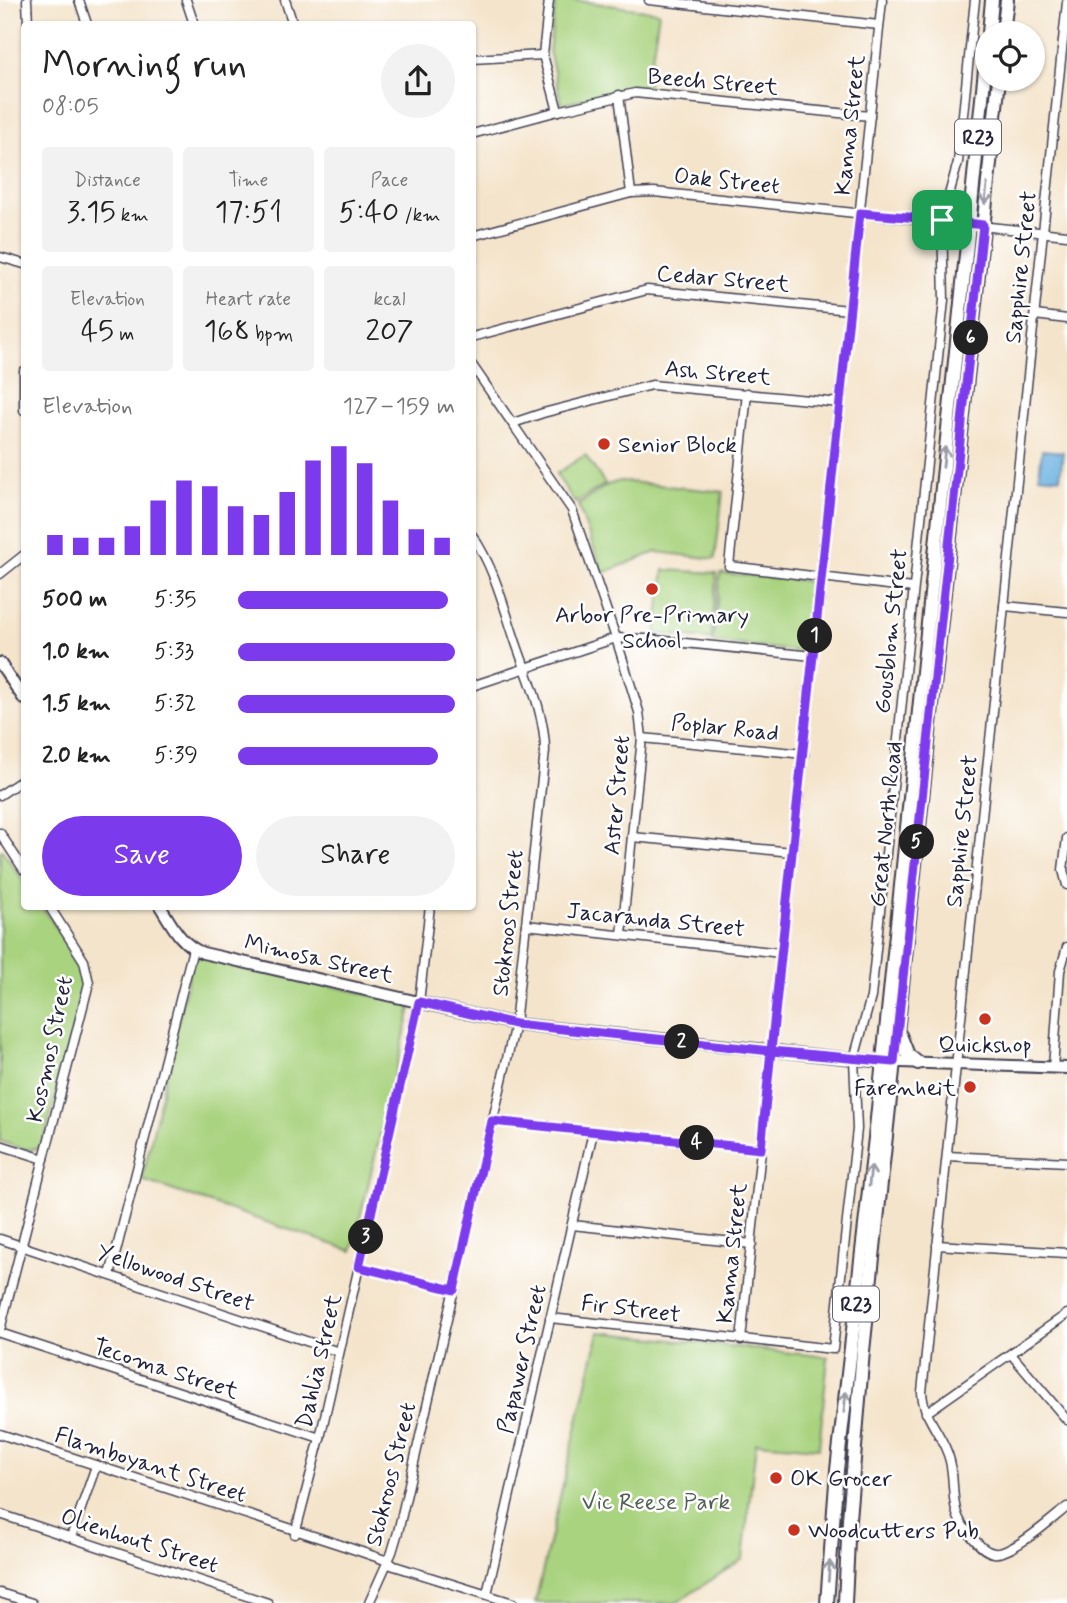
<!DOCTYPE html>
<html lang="en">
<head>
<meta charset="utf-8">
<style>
	:root { --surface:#fff; --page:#f2f2f2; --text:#222; --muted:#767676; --accent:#7c3aed }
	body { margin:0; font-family:Mynerve,sans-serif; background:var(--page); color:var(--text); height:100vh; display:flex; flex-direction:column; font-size:26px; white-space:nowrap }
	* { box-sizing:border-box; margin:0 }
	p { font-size:23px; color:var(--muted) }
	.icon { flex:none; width:38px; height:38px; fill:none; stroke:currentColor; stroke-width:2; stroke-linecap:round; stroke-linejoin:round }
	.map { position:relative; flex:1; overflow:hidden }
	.sheet { position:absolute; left:21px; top:21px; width:455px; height:889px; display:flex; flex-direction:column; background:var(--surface); border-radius:7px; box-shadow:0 2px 5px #0004 }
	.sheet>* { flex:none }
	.fabs { position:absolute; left:975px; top:21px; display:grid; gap:14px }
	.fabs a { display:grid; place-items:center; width:70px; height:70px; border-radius:50%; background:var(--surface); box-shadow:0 2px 5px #0004; font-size:35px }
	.pin { position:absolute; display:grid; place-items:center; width:60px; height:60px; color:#fff; margin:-30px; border-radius:14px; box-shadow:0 4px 10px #0006 }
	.km { position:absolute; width:35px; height:35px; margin:-18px; border-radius:50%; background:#222; color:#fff; font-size:19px; line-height:35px; text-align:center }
	.round { display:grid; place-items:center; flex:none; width:74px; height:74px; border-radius:37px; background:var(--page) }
	.headline { display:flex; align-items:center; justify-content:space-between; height:119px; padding:0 21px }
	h1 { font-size:38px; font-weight:600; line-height:52px }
	.metrics { display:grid; grid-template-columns:repeat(3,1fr); gap:10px; height:119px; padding:7px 21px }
	.metrics div { display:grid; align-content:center; border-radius:7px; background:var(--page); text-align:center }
	.metrics b { font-size:30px; font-weight:600 }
	.metrics small { font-size:19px; font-weight:400 }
	.metrics p { font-size:19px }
	.chart { height:196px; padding:14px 21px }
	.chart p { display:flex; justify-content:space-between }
	.chart svg { width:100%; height:126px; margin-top:7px; stroke:var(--accent); stroke-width:6 }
	.cta { display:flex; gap:14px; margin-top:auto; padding:14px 21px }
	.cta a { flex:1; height:80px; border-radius:42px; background:var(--accent); color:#fff; font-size:28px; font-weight:600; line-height:80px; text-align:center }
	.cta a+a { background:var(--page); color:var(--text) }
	ul { padding:0 21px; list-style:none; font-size:23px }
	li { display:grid; grid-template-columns:112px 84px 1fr; align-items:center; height:52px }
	li i { height:18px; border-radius:9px; background:var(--accent) }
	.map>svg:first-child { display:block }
</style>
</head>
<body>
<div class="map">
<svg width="1067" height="1603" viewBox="0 0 1067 1603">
	<rect width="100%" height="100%" fill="#fff"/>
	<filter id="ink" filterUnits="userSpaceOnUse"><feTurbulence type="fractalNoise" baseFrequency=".0143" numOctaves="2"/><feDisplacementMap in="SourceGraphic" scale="14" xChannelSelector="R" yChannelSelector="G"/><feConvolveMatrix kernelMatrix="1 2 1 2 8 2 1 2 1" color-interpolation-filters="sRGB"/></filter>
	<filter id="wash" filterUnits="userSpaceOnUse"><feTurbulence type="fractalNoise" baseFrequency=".00686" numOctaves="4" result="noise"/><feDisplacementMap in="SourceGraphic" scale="28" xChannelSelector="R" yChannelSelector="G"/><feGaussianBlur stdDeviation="1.57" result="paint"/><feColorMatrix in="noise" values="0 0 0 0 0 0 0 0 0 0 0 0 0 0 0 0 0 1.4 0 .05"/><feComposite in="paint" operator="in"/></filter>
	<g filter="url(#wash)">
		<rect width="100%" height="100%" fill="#f4e4cb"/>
		<!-- green -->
		<g fill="#a9d37f" stroke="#667a5d" stroke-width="2">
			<polygon points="556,0 573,0 659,12 647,91 621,89 562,105 549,51"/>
			<polygon points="585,455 605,484 575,503 556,474"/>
			<polygon points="620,481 723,492 715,559 656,552 603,573 578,505 607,485"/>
			<polygon points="664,570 717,573 711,640 656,633"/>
			<polygon points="720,573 800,580 809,582 815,588 809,646 806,652 713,642"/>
			<path d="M 2,850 L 24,882 L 24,906 L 42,907 L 78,959 L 85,980 L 43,1146 C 28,1154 15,1146 0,1141 L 0,851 Z"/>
			<polygon points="198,956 407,1003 411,1008 352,1251 142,1180 191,965"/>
			<polygon points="599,1332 828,1357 819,1448 756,1443 743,1559 676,1603 535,1603"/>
		</g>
		<!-- water -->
		<polygon fill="#69b1e0" stroke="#466a8e" stroke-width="2" points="1042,450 1063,452 1060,478 1039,476"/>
	</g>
	<g filter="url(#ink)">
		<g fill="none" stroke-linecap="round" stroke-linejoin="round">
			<defs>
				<g id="street">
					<polyline points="27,0 28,24"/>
					<polyline points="79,0 87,24"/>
					<polyline points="186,0 194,24"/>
					<polyline points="285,0 293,24"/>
					<polyline points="549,0 543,55 558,111"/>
					<polyline points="649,0 879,25"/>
					<path d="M 1067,2 L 922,1392 C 923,1419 944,1435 950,1461 C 954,1477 952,1494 956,1510 C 958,1521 966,1530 973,1538 C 978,1544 985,1552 994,1553 C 1011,1556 1053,1518 1067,1507"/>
					<polyline points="472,59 543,55"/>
					<polyline points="619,95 631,193"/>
					<polyline points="472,134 558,111 635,93 870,116"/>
					<polyline points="472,236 631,193 654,192 1067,235"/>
					<polyline points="0,257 24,264"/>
					<polyline points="1035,315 1067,319"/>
					<polyline points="472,337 647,290 849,310"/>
					<polyline points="472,365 572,510 616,638 639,712 642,738 622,934"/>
					<polyline points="24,371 24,410"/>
					<polyline points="747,393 729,566 913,588"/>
					<polyline points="513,423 543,413 652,385 840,403"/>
					<polyline points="0,574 24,555"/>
					<polyline points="1004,606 1067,612"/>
					<polyline points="472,686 616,638 645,639 813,656"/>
					<polyline points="642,738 804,754"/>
					<polyline points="0,795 24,779"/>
					<polyline points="0,833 24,870"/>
					<polyline points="632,837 793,852"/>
					<polyline points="1067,838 1063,870 1067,885"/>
					<polyline points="526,925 781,953"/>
					<polyline points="1053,1068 1060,971 1067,947"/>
					<polyline points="492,1121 761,1149"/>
					<polyline points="0,1145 44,1159"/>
					<polyline points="947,1156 1067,1162"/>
					<polyline points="572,1225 752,1244"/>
					<polyline points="0,1239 339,1352"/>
					<polyline points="937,1245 1067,1253"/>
					<polyline points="359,1267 455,1290"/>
					<polyline points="110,1275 193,949"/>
					<polyline points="550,1318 833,1349 857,1129 854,1059 871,997 944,300 942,220 958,162 975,0"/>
					<polyline points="0,1330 89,983 84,961 49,906"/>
					<polyline points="0,1333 320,1438"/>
					<polyline points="741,1340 882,0"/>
					<polyline points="1011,1354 1067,1420"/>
					<polyline points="926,1413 1067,1314"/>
					<polyline points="0,1434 344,1546 388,1561 393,1565"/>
					<polyline points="0,1514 268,1603"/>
					<polyline points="295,1534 320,1438 419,1002 430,906"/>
					<polyline points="71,1537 96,1466"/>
					<polyline points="388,1564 513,1603"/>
					<polyline points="0,1593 32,1603"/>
					<polyline points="487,1594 593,1132"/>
					<path d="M 369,1603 L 392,1552 L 398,1532 L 515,1024 L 545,751 C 545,713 527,676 515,640 C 503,604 494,567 472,535"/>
				</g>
				<g id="secondary">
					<polyline points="0,663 24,699"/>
					<path d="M 160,906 C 172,925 181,945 203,953 L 515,1024 L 873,1061 L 1067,1068"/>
				</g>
				<g id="primary">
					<polyline points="989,33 992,0"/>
					<polyline points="1003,33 1007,0"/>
					<polyline points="900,1035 908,1055 918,1063"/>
					<polyline points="827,1603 837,1470 875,1138 987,50"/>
					<polyline points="845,1603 849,1519 863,1351 999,79"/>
				</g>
			</defs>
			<!-- street casing -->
			<use href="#street" stroke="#423f51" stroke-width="11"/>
			<!-- secondary casing -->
			<use href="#secondary" stroke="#423f51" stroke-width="14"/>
			<!-- primary casing -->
			<use href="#primary" stroke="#423f51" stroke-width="16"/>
			<!-- street -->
			<use href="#street" stroke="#fff" stroke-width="8"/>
			<!-- secondary -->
			<use href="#secondary" stroke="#fff" stroke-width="10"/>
			<!-- primary -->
			<use href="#primary" stroke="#fff" stroke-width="12"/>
		</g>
		<!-- one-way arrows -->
		<defs><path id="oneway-shaft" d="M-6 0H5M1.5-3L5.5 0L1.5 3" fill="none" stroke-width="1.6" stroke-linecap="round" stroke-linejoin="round" transform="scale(1.75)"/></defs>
		<g stroke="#9c9ca7">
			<use href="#oneway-shaft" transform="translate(986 194) rotate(96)"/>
			<use href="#oneway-shaft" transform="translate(944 457) rotate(-84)"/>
			<use href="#oneway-shaft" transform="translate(870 1176) rotate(-84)"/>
			<use href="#oneway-shaft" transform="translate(845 1402) rotate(-84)"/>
			<use href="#oneway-shaft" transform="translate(829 1571) rotate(-86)"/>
		</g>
	</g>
	<g fill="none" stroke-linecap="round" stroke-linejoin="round" filter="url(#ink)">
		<defs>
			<polyline id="route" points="942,220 860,213 771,1051 515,1024 419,1002 359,1267 454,1290 492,1121 761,1149 771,1051 894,1062 983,225 942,220"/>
		</defs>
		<!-- route casing -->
		<use href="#route" stroke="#fff" stroke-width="14"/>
		<!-- route -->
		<use href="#route" stroke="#7c3aed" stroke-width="9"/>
	</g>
	<!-- markers -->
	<g fill="#c8321e" stroke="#fff" stroke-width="2.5">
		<circle cx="604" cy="444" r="7"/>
		<circle cx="652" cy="589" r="7"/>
		<circle cx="985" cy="1019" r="7"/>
		<circle cx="970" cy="1087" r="7"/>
		<circle cx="776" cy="1478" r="7"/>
		<circle cx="794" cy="1530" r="7"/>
	</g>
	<g text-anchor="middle" stroke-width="5" stroke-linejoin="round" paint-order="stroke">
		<!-- shield labels -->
		<g fill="#fff" stroke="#646476" stroke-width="2">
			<rect x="955" y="119.5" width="46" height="35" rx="5"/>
			<rect x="833" y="1286.5" width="46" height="35" rx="5"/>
		</g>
		<g font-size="21" font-weight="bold" fill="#22223b">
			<text x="978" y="144">R23</text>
			<text x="856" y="1311">R23</text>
		</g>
		<!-- street labels -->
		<g font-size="23" fill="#22223b" stroke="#fff">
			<text transform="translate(713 81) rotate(5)" y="8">Beech Street</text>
			<text transform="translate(849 125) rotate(-84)" y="8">Kanna Street</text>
			<text transform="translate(727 180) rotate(6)" y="8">Oak Street</text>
			<text transform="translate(1020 267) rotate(-84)" y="8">Sapphire Street</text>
			<text transform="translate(723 278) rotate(5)" y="8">Cedar Street</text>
			<text transform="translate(718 372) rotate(5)" y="8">Ash Street</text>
			<text transform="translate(890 631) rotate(-84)" y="8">Gousblom Street</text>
			<text transform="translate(725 727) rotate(6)" y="8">Poplar Road</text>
			<text transform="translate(616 795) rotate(-85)" y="8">Aster Street</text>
			<text transform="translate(885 824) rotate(-84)" y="8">Great North Road</text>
			<text transform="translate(961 831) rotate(-84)" y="8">Sapphire Street</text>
			<text transform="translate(656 919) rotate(6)" y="8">Jacaranda Street</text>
			<text transform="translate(507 923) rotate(-84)" y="8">Stokroos Street</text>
			<text transform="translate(319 958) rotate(13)" y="8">Mimosa Street</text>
			<text transform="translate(49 1049) rotate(-78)" y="8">Kosmos Street</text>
			<text transform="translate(731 1253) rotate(-84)" y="8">Kanna Street</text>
			<text transform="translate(176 1277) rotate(19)" y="8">Yellowood Street</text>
			<text transform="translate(631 1308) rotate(7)" y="8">Fir Street</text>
			<text transform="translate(521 1359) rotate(-77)" y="8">Papawer Street</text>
			<text transform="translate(318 1361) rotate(-77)" y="8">Dahlia Street</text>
			<text transform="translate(166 1368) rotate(18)" y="8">Tecoma Street</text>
			<text transform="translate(151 1464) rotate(18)" y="8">Flamboyant Street</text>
			<text transform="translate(390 1474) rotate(-76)" y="8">Stokroos Street</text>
			<text transform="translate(140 1540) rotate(18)" y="8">Olienhout Street</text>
		</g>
		<!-- poi labels -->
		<g font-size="23" fill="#22223b" stroke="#fff" text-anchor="start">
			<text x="618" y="452">Senior Block</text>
			<text x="652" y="622" text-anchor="middle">Arbor Pre-Primary<tspan x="652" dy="26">School</tspan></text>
			<text x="985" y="1052" text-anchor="middle">Quickshop</text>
			<text x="956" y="1095" text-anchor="end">Farenheit</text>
			<text x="790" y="1486">OK Grocer</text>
			<text x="808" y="1538">Woodcutters Pub</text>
		</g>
		<!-- park labels -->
		<g font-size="23" fill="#516053" stroke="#fff">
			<text x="656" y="1509">Vic Reese Park</text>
		</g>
	</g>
</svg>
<div class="fabs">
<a><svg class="icon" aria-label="locate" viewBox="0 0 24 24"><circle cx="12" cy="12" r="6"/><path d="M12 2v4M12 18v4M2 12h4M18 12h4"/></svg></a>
</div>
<div class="pin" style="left:942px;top:220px;background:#1e9e55"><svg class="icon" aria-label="arrive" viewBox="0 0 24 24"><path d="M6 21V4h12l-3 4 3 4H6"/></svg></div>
<b class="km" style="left:815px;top:636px">1</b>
<b class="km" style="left:682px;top:1042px">2</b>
<b class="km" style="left:366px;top:1237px">3</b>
<b class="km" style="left:697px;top:1143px">4</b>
<b class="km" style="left:917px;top:842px">5</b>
<b class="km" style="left:971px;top:338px">6</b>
<section class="sheet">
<div class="headline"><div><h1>Morning run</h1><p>08:05</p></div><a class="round"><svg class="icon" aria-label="share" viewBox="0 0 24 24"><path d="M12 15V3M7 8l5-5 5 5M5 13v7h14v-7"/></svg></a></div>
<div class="metrics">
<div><p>Distance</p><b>3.15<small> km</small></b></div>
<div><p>Time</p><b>17:51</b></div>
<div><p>Pace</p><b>5:40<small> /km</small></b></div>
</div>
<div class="metrics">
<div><p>Elevation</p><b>45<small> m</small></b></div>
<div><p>Heart rate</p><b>168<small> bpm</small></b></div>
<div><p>kcal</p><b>207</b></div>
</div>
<div class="chart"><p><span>Elevation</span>127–159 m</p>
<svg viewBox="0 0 160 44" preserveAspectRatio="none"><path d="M5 44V37M15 44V38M25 44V38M35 44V34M45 44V25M55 44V18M65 44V20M75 44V27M85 44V30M95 44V22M105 44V11M115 44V6M125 44V12M135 44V25M145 44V35M155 44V38"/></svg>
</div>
<ul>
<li><b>500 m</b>5:35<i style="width:97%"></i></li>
<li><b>1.0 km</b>5:33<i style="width:100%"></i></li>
<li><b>1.5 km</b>5:32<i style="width:100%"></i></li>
<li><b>2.0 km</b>5:39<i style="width:92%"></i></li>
</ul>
<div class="cta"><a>Save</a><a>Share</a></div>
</section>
</div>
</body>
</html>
